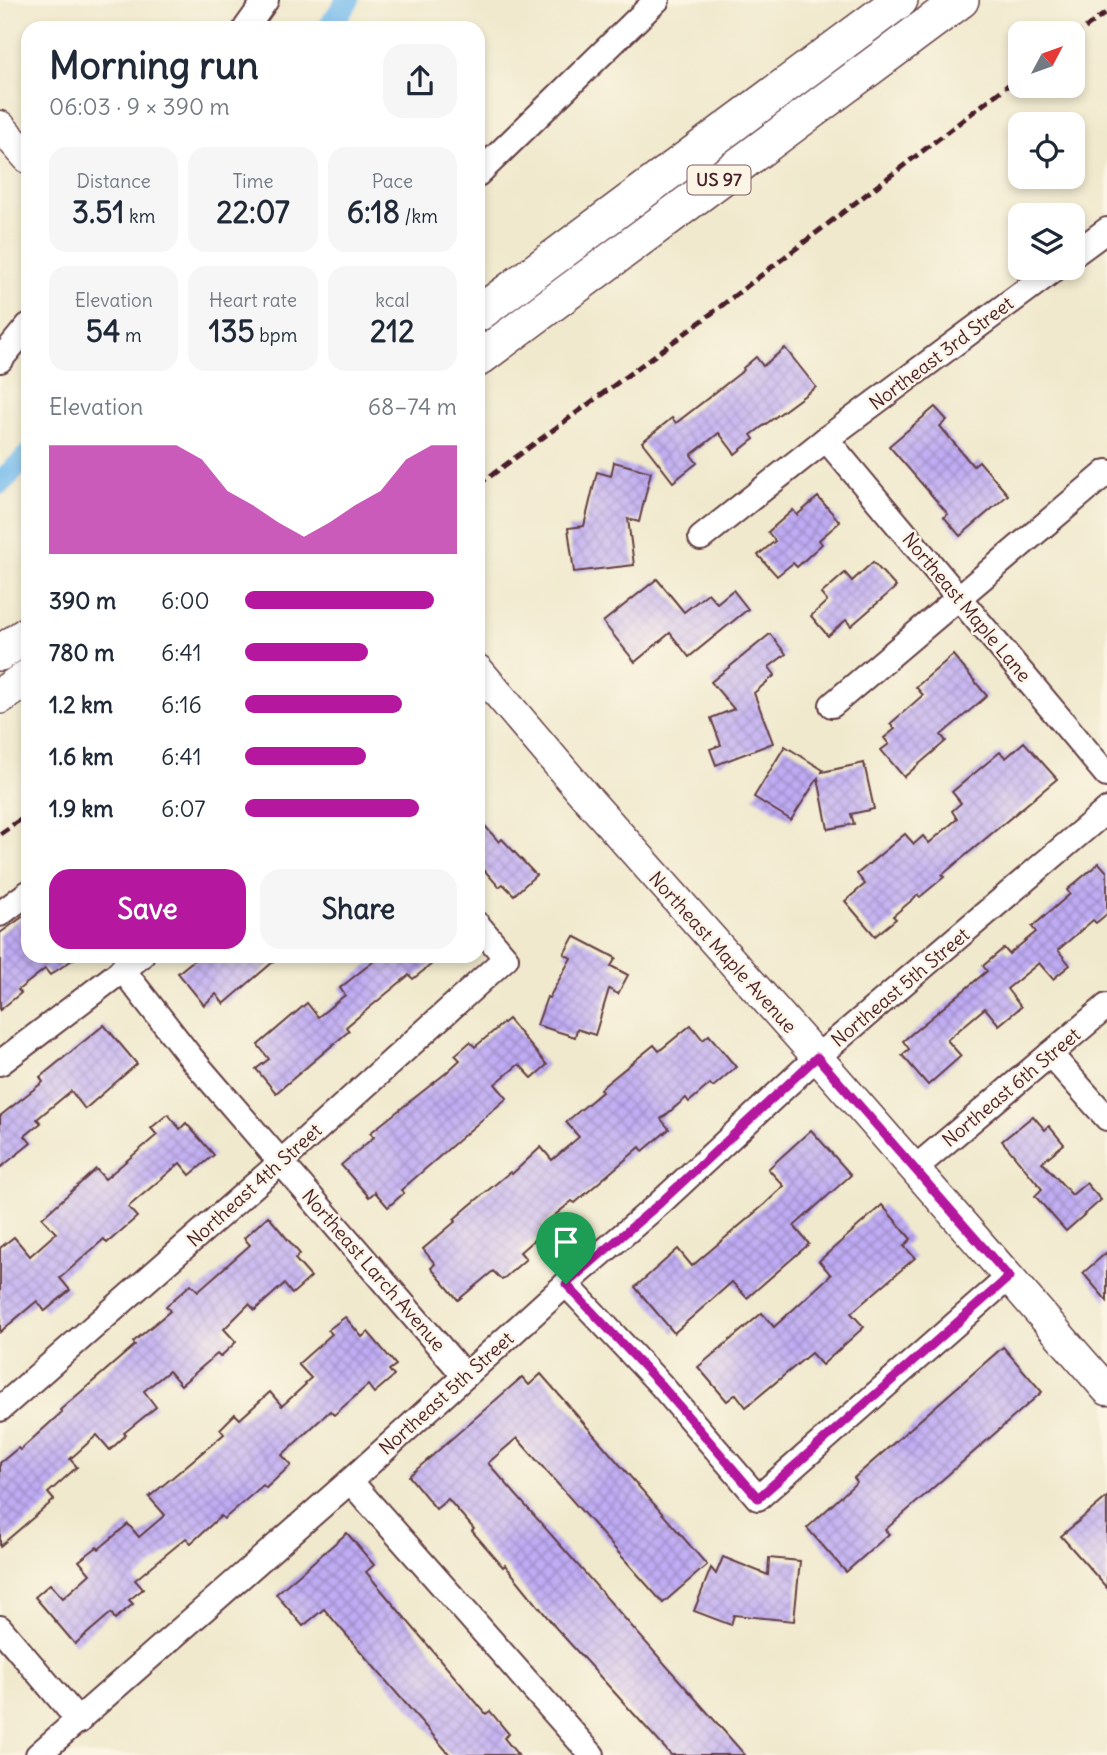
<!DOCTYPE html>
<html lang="en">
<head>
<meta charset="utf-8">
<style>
	:root { --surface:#fff; --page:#f6f6f7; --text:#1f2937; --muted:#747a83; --accent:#b5179e }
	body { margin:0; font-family:Delius,sans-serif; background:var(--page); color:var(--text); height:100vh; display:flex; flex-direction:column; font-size:26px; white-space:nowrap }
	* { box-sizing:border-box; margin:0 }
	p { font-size:23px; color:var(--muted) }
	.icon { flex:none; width:38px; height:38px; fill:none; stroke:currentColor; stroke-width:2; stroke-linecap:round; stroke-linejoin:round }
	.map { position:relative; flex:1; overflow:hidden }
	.drawer { position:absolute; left:21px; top:21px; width:464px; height:942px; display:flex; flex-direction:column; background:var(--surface); border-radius:21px; box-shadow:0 4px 10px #0003 }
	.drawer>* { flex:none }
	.needle { width:46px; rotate:49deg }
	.fabs { position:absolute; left:1008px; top:21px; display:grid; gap:14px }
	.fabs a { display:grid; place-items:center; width:77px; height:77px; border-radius:14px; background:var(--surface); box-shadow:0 4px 10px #0003; font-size:35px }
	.pin { position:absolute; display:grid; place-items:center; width:60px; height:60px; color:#fff; margin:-72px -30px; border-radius:50% 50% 50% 0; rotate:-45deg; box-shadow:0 0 7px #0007 }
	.pin .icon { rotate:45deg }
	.round { display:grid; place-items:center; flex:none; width:74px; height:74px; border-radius:21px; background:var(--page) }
	.headline { display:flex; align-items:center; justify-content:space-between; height:119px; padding:0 28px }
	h1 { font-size:38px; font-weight:700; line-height:52px }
	.stats { display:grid; grid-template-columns:repeat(3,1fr); gap:10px; height:119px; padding:7px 28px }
	.stats div { display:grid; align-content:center; border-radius:18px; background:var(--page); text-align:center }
	.stats b { font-size:30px; font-weight:700 }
	.stats small { font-size:19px; font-weight:400 }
	.stats p { font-size:19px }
	.chart { height:196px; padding:14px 28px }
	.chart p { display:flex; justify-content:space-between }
	.chart svg { width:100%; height:126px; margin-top:7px; fill:var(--accent); opacity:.7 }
	.primary-button { display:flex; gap:14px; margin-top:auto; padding:14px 28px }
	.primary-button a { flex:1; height:80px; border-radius:21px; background:var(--accent); color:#fff; font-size:28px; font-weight:700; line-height:80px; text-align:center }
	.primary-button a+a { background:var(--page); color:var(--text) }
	ul { padding:0 28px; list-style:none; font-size:23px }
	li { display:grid; grid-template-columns:112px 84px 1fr; align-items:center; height:52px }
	li i { height:18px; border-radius:9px; background:var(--accent) }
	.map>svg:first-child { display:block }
</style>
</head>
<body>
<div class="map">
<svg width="1107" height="1755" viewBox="0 0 1107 1755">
	<defs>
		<pattern id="building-cross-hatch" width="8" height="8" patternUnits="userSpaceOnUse" patternTransform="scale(1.75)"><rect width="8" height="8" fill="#bfacf4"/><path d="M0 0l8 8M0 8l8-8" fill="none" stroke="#9d8bc6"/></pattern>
	</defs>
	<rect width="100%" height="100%" fill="#fcf5e5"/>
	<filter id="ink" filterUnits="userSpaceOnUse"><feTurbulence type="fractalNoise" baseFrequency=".0143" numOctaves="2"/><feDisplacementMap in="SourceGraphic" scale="14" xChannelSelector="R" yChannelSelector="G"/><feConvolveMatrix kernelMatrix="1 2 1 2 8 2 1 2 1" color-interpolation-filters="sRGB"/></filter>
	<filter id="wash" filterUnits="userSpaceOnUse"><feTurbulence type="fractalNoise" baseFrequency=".00686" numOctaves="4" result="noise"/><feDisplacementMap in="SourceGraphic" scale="28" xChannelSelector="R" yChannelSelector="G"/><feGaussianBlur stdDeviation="1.57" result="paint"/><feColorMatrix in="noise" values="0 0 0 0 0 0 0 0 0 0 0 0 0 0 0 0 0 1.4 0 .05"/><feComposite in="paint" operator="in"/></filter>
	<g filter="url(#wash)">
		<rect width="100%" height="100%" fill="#f0e9cd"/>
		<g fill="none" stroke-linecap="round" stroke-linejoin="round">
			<!-- canal -->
			<g stroke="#75bced" stroke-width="23">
				<polyline points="329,28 348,0"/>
				<polyline points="0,483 28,456"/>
			</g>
		</g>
		<g id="blocks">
			<!-- building -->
			<g fill="url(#building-cross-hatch)">
				<polygon points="785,348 816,387 751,435 754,439 735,454 719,433 691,455 697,463 673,482 642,442 672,418 676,423 744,370 743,368 756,357 763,366"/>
				<polygon points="935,407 947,420 940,426 973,466 979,461 1008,495 960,536 944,517 948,514 889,446"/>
				<polygon points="614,462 651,472 639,522 628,519 634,565 574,572 568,528 584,526 597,472 611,476"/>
				<polygon points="818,497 840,522 819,540 822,544 797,567 793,563 777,576 758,555 775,541 768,532 793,510 797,515"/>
				<polygon points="873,562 896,587 851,626 846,620 828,636 811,616 827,601 821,594 845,573 852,581"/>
				<polygon points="657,579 684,612 708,593 717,603 733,590 748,609 689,657 670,633 635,662 603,622"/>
				<polygon points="770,634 786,654 769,667 775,675 754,693 773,743 716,765 710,749 721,745 711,718 734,709 711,682"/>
				<polygon points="953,655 987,696 941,735 946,741 904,777 881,750 889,744 884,738 895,729 890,724 923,695 916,687"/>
				<polygon points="1024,742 1057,779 942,875 944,877 920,897 918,895 893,916 896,919 875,936 845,901 865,884 857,874 905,834 914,844 923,836 929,843 957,819 952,811 961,803 952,792 1000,752 1006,758"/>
				<polygon points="785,746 823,770 822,772 864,763 874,809 851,814 854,824 828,829 818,778 791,820 754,797"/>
				<polygon points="478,818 499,842 502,839 536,875 514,895 503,884 499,887 478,863"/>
				<polygon points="1099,863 1107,872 1107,914 1096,923 1093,920 1058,950 1070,965 1053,979 1039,963 1007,989 1021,1007 999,1025 985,1008 947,1040 961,1056 928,1085 902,1055 909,1049 903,1041 987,971 983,966 1004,948 1009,954 1036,932 1032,927 1070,894 1067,890"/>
				<polygon points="28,913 28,956 78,956 50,975 45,969 18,990 21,993 0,1010 0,933"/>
				<polygon points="574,936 616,958 611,966 628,975 618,994 609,989 595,1035 577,1029 575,1037 537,1025 547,997 549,998 571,958 564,954"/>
				<polygon points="199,956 280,956 224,1004 216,994 204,1005 178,973"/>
				<polygon points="380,956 442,956 413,979 409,975 346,1027 349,1031 276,1093 256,1069 269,1059 258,1045 307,1003 318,1017 345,995 340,988"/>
				<polygon points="508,1019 547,1065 532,1078 519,1064 495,1084 507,1098 401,1190 404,1193 388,1207 375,1192 369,1197 341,1165 374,1137 370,1133 446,1073 460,1060 455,1055 470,1042 475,1047"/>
				<polygon points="104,1025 137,1064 85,1109 71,1091 37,1119 41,1123 25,1136 31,1143 0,1168 0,1116 43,1082 40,1077"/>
				<polygon points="691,1025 703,1040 709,1035 736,1067 713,1087 710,1084 689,1102 686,1098 661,1119 669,1129 643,1151 640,1147 575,1203 572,1201 542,1226 545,1230 520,1252 526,1259 502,1280 493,1271 458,1300 431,1268 435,1264 423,1249 456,1221 454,1219 469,1206 510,1172 512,1174 541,1147 552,1160 579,1137 566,1122 602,1092 600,1089 654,1045 659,1051"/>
				<polygon points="168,1114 180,1129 186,1123 214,1155 190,1175 180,1163 128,1207 137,1217 107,1243 104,1239 60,1278 70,1290 45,1311 37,1301 0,1332 0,1248 14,1237 30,1256 56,1233 42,1218 96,1169 105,1179 157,1135 151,1128"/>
				<polygon points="1033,1116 1045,1130 1049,1126 1064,1144 1042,1162 1072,1195 1086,1183 1101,1200 1066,1231 1035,1196 1042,1189 1002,1141"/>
				<polygon points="811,1130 851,1175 794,1226 809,1244 747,1298 732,1282 674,1333 635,1287 678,1249 692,1266 765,1204 784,1186 768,1169"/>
				<polygon points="882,1205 911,1239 904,1246 915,1258 851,1313 864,1327 822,1365 811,1353 746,1407 736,1394 727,1401 698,1367 762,1313 774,1327 831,1275 819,1261"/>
				<polygon points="268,1216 300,1254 295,1259 311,1277 292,1294 284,1284 255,1310 249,1304 224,1329 236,1342 220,1357 217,1354 181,1385 169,1371 144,1391 156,1407 124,1433 126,1435 110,1450 97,1435 70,1459 77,1467 48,1493 54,1500 0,1546 0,1463 18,1448 20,1450 62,1412 60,1410 135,1345 133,1342 170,1311 166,1306 191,1284 198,1291 250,1245 244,1238"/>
				<polygon points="1107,1252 1107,1301 1083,1273"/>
				<polygon points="345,1317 362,1337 368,1332 396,1365 389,1370 394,1376 374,1393 368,1385 334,1415 330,1411 282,1455 291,1465 266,1488 263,1485 224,1519 221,1516 191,1543 186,1538 135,1580 143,1589 129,1600 133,1604 115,1619 111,1613 75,1644 35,1597 50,1584 63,1598 90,1574 79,1561 97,1547 99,1549 128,1524 139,1537 165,1515 149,1497 224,1434 220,1429 235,1414 240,1419 270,1392 282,1406 306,1384 305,1383 311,1378 298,1364 332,1334 328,1330"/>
				<polygon points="1003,1347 1042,1392 885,1530 889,1534 846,1572 807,1528 857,1482 854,1478"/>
				<polygon points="541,1374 707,1565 663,1603 517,1438 488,1463 745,1755 671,1755 556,1628 505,1565 503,1567 472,1531 474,1529 448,1499 436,1509 409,1476 522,1377 529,1385"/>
				<polygon points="1107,1497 1107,1588 1061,1536"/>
				<polygon points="347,1533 374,1565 366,1572 486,1714 490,1711 509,1734 504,1738 518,1755 450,1755 324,1609 303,1626 276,1594"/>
				<polygon points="723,1557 768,1575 769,1558 800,1561 794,1621 734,1615 731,1625 694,1611 711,1568 716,1574"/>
			</g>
		</g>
	</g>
	<g filter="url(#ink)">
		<use href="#blocks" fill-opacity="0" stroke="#633d43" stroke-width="2"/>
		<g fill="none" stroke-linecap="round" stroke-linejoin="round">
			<defs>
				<g id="minor">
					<polyline points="246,28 266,0"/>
					<polyline points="478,174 657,0"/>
					<polyline points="1073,255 1107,230"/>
					<polyline points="0,360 28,326"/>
					<polyline points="826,439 1107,775"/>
					<polyline points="701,538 826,439 1056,268"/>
					<polyline points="832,705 1107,472"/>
					<polyline points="0,914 28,893"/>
					<polyline points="122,969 192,1059 465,1376"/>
					<polyline points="1050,1054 1107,1118"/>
					<polyline points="0,1063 141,956"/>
					<polyline points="914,1169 1107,1006"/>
					<polyline points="566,1284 661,1385 758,1498 1009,1277"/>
					<polyline points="0,1409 281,1162 506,958 478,925"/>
					<polyline points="350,1481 592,1755"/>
					<polyline points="0,1628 79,1721"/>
					<polyline points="38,1755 350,1481 566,1284 660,1203 817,1057 1107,810"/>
				</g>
				<g id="major">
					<polyline points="0,126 28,158"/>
					<polyline points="478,670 585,796 817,1057 1107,1390"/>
				</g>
				<g id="highway">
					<polyline points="478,314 900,0"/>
					<polyline points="478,359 961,0"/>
					<polyline points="0,653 28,634"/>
					<polyline points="0,696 28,677"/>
				</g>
			</defs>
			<!-- minor casing -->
			<use href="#minor" stroke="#633d43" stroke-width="28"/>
			<!-- major casing -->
			<use href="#major" stroke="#633d43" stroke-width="33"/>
			<!-- highway casing -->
			<use href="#highway" stroke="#633d43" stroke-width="38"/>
			<!-- minor -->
			<use href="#minor" stroke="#fff" stroke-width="24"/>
			<!-- major -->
			<use href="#major" stroke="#fff" stroke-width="30"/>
			<!-- highway -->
			<use href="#highway" stroke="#fff" stroke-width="35"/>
			<!-- rail -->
			<g stroke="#4a1f2b" stroke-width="5" stroke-dasharray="10 5" stroke-linecap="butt">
				<polyline points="1073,37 1107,12"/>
				<polyline points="478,485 703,320 1020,76"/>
				<polyline points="0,834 28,814"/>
			</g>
		</g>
	</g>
	<g fill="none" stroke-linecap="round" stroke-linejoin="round" filter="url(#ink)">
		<defs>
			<polygon id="route" points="817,1057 1009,1277 758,1498 661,1385 566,1284 660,1203"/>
		</defs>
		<!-- route casing -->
		<use href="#route" stroke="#fff" stroke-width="14"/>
		<!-- route -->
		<use href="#route" stroke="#b5179e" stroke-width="9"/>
	</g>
	<g text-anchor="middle" stroke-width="5" stroke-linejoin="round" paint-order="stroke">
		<!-- shield labels -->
		<rect fill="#fcf5e5" stroke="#7f5f63" stroke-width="2" x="687.5" y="165.5" width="63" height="29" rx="5"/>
		<g font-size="18" font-weight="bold" fill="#4a1f2b">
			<text x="719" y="186">US 97</text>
		</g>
		<!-- street labels -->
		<g font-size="19" fill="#4a1f2b" stroke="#fcf5e5">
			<text transform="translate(941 353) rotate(-37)" y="7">Northeast 3rd Street</text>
			<text transform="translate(967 607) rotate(50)" y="7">Northeast Maple Lane</text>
			<text transform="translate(723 952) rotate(48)" y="7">Northeast Maple Avenue</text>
			<text transform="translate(900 987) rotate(-40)" y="7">Northeast 5th Street</text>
			<text transform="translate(1011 1087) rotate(-40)" y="7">Northeast 6th Street</text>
			<text transform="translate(254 1185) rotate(-42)" y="7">Northeast 4th Street</text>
			<text transform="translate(374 1270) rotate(49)" y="7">Northeast Larch Avenue</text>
			<text transform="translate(446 1393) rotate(-42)" y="7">Northeast 5th Street</text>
		</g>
	</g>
</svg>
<div class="fabs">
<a><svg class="needle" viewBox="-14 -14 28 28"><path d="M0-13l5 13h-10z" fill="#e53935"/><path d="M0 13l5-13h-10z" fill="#747a83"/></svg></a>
<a><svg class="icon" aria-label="locate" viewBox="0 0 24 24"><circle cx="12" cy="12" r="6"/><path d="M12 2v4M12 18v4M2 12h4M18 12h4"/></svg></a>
<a><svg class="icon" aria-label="layers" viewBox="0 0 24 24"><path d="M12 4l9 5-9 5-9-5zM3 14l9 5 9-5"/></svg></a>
</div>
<div class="pin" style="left:566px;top:1284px;background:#1e9e55"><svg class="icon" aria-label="arrive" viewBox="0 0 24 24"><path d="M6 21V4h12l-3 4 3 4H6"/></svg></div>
<section class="drawer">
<div class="headline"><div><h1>Morning run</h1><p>06:03 · 9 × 390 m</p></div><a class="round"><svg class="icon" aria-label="share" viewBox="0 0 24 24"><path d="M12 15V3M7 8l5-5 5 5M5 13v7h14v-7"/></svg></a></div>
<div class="stats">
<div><p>Distance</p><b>3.51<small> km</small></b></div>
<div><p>Time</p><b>22:07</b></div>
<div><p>Pace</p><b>6:18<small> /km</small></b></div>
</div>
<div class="stats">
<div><p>Elevation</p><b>54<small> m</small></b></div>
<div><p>Heart rate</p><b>135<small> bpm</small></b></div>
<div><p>kcal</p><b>212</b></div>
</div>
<div class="chart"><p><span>Elevation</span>68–74 m</p>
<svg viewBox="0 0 160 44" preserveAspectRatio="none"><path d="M0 44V6L10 6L20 6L30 6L40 6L50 6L60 11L70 22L80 27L90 33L100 38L110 33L120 27L130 22L140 11L150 6L160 6V44z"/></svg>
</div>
<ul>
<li><b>390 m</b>6:00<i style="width:89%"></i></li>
<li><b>780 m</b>6:41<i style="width:58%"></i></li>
<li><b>1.2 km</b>6:16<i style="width:74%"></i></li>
<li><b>1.6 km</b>6:41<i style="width:57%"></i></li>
<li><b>1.9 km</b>6:07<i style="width:82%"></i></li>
</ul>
<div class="primary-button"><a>Save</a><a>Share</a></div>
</section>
</div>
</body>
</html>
